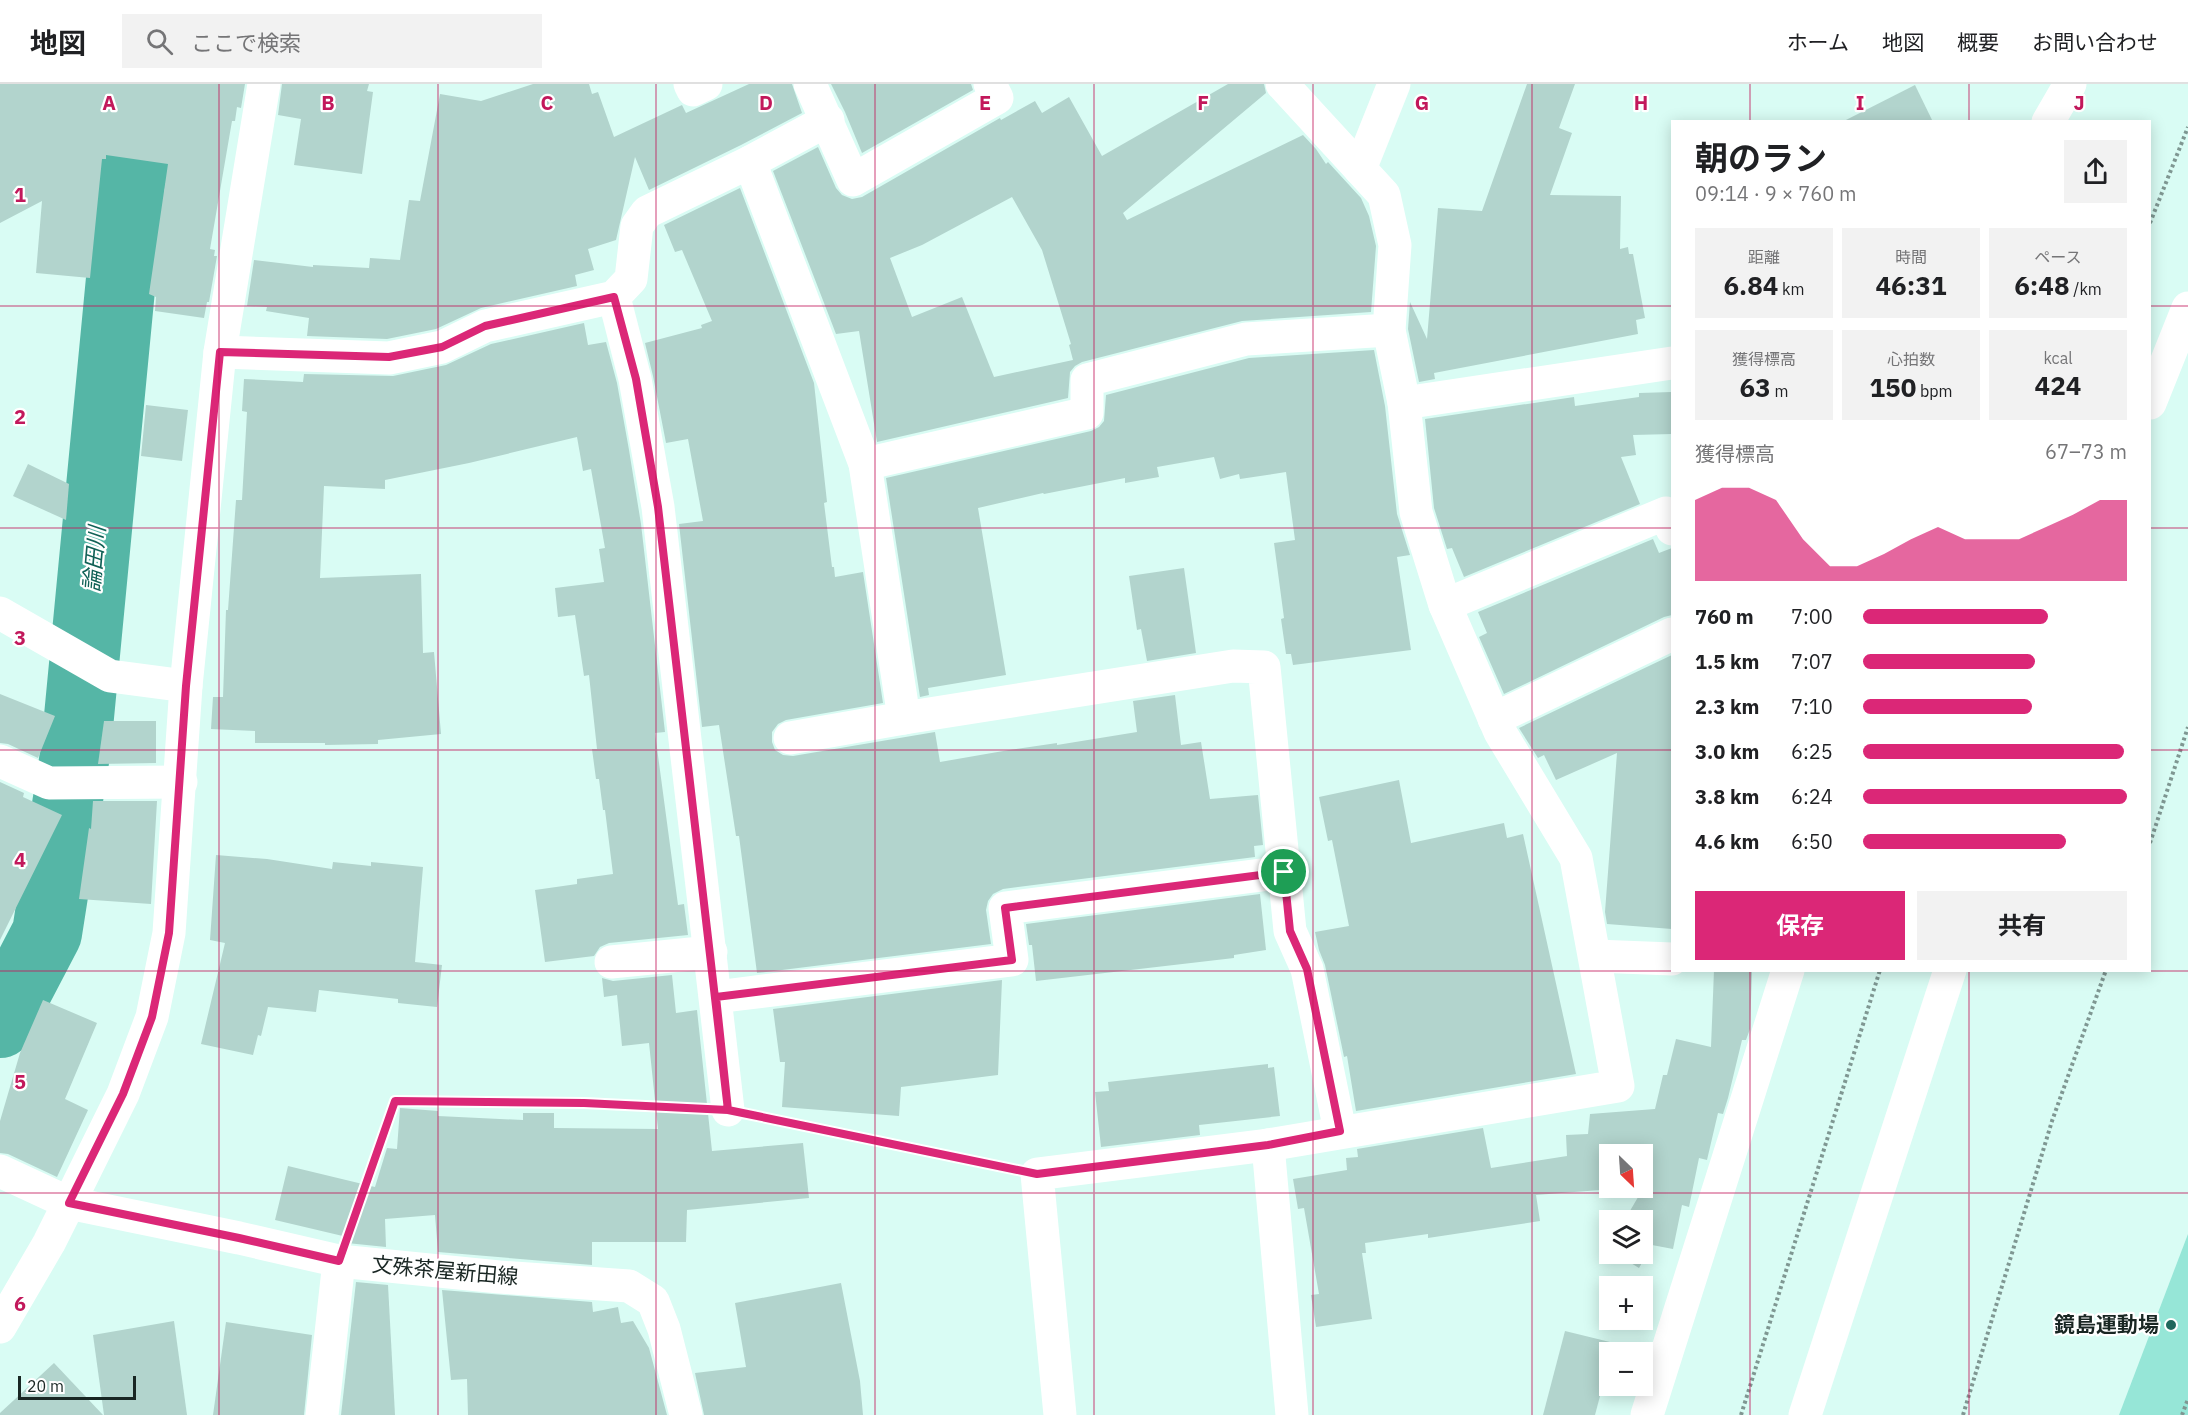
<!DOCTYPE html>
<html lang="ja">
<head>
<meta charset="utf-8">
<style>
	:root { --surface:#fff; --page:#f2f2f2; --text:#202124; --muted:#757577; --line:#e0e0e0; --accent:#db2777 }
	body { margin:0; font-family:"IBM Plex Sans","Noto Sans JP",sans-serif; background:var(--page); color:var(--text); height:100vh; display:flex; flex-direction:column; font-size:22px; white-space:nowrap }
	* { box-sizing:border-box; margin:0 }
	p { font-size:20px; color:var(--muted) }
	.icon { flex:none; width:33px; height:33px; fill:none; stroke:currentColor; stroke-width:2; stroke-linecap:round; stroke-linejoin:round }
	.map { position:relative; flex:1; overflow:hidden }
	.sheet { position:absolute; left:1671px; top:36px; width:480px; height:852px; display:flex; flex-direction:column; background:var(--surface); border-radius:0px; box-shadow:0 3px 15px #0003 }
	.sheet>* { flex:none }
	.needle { width:39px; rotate:155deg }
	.controls { position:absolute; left:1599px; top:1060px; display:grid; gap:12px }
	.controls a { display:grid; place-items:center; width:54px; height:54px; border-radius:0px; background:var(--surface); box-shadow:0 3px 15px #0003; font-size:30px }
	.scale { position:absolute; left:18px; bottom:15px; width:118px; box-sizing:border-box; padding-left:6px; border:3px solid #192623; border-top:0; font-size:16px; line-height:21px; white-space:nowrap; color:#192623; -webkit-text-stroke:4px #fff; paint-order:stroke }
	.pin { position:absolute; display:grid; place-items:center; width:51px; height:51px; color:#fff; margin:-26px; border:3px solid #fff; border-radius:50%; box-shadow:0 2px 6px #0007 }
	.round { display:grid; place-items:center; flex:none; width:63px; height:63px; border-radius:0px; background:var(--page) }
	.overview { display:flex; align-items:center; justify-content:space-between; height:102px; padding:0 24px }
	h1 { font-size:33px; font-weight:700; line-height:45px }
	.metrics { display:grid; grid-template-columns:repeat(3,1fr); gap:9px; height:102px; padding:6px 24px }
	.metrics div { display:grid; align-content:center; border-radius:0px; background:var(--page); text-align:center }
	.metrics b { font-size:26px; font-weight:700 }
	.metrics small { font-size:16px; font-weight:400 }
	.metrics p { font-size:16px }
	.chart { height:168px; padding:12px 24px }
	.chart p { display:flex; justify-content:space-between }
	.chart svg { width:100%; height:108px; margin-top:6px; fill:var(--accent); opacity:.7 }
	.button { display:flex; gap:12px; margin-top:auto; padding:12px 24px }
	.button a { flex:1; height:69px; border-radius:0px; background:var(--accent); color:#fff; font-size:24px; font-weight:700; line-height:69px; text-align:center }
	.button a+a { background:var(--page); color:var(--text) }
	ul { padding:0 24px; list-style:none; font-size:20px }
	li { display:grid; grid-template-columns:96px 72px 1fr; align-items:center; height:45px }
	li i { height:15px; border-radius:8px; background:var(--accent) }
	header { display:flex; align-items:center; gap:36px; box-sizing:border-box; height:84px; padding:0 30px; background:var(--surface); border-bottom:2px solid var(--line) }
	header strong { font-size:28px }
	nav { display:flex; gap:33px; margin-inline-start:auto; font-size:21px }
	.search { width:420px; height:54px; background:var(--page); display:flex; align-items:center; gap:15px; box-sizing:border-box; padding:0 21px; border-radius:0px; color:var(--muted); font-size:22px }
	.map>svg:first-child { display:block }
</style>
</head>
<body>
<header>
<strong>地図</strong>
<div class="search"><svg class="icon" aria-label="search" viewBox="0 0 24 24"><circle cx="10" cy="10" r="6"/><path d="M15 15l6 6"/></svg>ここで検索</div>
<nav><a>ホーム</a><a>地図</a><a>概要</a><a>お問い合わせ</a></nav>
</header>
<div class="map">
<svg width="2188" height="1331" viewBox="0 0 2188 1331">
	<rect width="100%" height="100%" fill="#d9fcf4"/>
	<!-- green -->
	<polygon fill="#96e6d7" points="2188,1150 2188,1331 2119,1331"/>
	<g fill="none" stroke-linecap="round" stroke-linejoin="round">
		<!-- river -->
		<polyline stroke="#55b6a6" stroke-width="70" points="0,939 47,849 76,664 130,101 148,0"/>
	</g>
	<!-- building -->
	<g fill="#b2d4cd" fill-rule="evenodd">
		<polygon points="0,0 245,0 241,24 237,23 235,37 232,37 210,165 215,166 214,172 217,172 209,218 207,218 204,234 155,227 156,213 149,210 168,80 106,71 106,75 102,75 90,194 36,189 42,117 0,139"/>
		<polygon points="282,0 369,0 367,7 373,8 362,90 294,81 301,35 278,31"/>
		<polygon points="533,0 589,0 592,10 598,8 614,53 682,21 686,29 749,0 792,0 802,29 741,61 649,106 635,73 616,156 588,165 594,186 575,191 577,202 481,224 436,245 387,255 307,252 309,234 266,227 267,223 247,222 254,176 313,183 313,181 369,184 370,174 400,176 409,116 420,117 440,10 481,17"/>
		<polygon points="831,0 971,0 973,6 862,69 845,28"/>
		<path d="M 1228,0 L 1264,0 L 1266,9 L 1123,129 L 1127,136 L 1303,51 L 1316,65 L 1326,80 L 1328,78 L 1361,114 L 1369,132 L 1376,162 L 1371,228 L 1242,237 L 1082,278 L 1075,282 L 1070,288 L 1068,314 L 877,358 L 859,247 L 836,250 L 773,87 L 818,63 L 836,104 L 842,111 L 852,115 L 862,113 L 1000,34 L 1001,36 L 1035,17 L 1042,29 L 1069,13 L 1102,72 ZM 1012,113 L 1042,166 L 1071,260 L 1069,261 L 1073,276 L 994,293 L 962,213 L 912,233 L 890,174 L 922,161 Z"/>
		<polygon points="1527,0 1575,0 1559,44 1572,49 1550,111 1621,112 1620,165 1628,163 1629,170 1633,170 1645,234 1636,236 1638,250 1434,289 1435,295 1419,298 1408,245 1410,218 1427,255 1438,124 1482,127"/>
		<polygon points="1915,1 1933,38 1842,38"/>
		<polygon points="740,104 814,299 827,418 824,419 832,483 834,483 835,493 863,488 883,619 786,636 778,640 772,648 772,658 775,666 783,671 793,672 935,648 940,678 1009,666 1057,659 1057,661 1137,648 1133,617 1175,611 1181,661 1201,658 1210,715 1258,711 1263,761 1254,762 1255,773 1003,805 993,810 988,817 986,826 991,860 757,889 739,752 736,752 719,641 702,643 679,440 703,437 688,355 666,359 653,292 645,259 702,244 701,241 712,237 682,166 675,168 664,141"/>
		<polygon points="584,239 588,261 606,258 617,299 629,366 641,440 665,648 655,649 678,821 684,820 688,851 609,859 600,863 594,872 545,878 535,806 577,800 577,795 613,790 605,726 603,726 599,695 596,695 592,665 597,665 589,591 584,592 575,531 558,533 555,504 604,498 599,465 605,464 591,385 583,387 577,353 469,379 385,396 385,405 324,402 320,494 421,490 423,569 434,568 441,650 378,656 378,660 325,661 325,659 255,659 255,647 211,645 213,613 223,613 226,526 228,526 236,416 242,416 247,328 242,327 244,295 303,298 304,290 393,292 446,281 491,260"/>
		<polygon points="1374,266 1385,322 1397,430 1410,471 1397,473 1411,566 1293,581 1291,570 1286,570 1281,535 1284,534 1274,459 1295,456 1286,388 1240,395 1239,390 1220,395 1214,373 1157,383 1159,393 1125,399 1125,394 1044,410 1043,409 978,424 1006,591 928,604 929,611 920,613 886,394 1091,347 1099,343 1104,337 1106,311 1249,274"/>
		<polygon points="1672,308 1672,350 1633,351 1636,371 1621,373 1640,420 1464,493 1452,464 1447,465 1434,424 1425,335 1574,313 1575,322 1639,313 1639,309"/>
		<polygon points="146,321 188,326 182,377 141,372"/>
		<polygon points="28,380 69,400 66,436 13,412"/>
		<polygon points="1653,455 1659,469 1672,464 1672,531 1664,533 1504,610 1479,553 1487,549 1478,528"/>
		<polygon points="1184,484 1196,569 1147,577 1141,545 1137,546 1129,492"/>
		<polygon points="1672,571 1672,845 1607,840 1605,828 1617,669 1556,696 1544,671 1538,674 1519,644"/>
		<polygon points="0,610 55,632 38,674 8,660 0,659"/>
		<polygon points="104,637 156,637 156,679 98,680"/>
		<polygon points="1399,696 1411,759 1504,739 1507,754 1523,750 1576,990 1356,1027 1347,972 1344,973 1325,881 1319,866 1315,848 1349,842 1332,756 1328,757 1319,713"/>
		<polygon points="0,698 24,709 23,713 62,731 0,856"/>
		<polygon points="93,717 157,717 151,820 79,815 89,744 91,745"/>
		<polygon points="216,771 267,775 332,785 333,778 371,782 371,778 423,783 415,878 442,881 437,923 398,919 398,915 319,906 316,928 268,923 261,952 258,951 253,971 201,960 225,859 210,856"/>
		<polygon points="1260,810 1266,866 1234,871 1234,874 1036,897 1032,861 1029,861 1026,840"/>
		<polygon points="1714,886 1752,888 1750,945 1746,956 1742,956 1728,1014 1723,1030 1718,1029 1707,1076 1699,1074 1689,1123 1682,1121 1673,1165 1652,1161 1639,1184 1616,1170 1642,1170 1642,1137 1624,1137 1644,1103 1642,1071 1610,1071 1610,1104 1626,1104 1536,1111 1540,1137 1428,1154 1428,1150 1365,1159 1366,1169 1362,1169 1372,1235 1316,1243 1311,1211 1319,1210 1304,1124 1298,1125 1293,1095 1347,1086 1346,1074 1358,1073 1357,1065 1483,1044 1491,1084 1567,1072 1566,1051 1588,1050 1590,1030 1655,1025 1663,991 1667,991 1676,955 1711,963"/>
		<polygon points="672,891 676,929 697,926 712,1067 803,1059 809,1114 687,1126 686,1158 592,1158 592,1181 438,1168 435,1131 385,1135 386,1163 347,1159 347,1153 275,1136 288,1082 375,1103 387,1064 397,1065 400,1024 438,1027 438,1032 523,1036 523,1029 554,1029 554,1044 658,1045 649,959 622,962 617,911 604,913 602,894 613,897"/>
		<polygon points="1002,896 998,991 901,1003 899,1032 782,1023 785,978 780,978 773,925"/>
		<polygon points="43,916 97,939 65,1015 88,1026 57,1093 8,1070 0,1069 0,1037 20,969"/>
		<polygon points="1268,980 1268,984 1274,983 1280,1032 1199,1041 1200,1051 1101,1063 1095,1008 1109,1007 1108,998"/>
		<polygon points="356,1198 388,1201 395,1331 341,1331"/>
		<polygon points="841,1199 860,1297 863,1331 704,1331 695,1289 746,1283 735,1219"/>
		<polygon points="442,1206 592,1218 593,1228 618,1223 621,1239 633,1237 649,1264 667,1331 468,1331 467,1295 451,1296"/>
		<polygon points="174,1237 187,1331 104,1331 93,1251"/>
		<polygon points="226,1238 312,1251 304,1331 213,1331"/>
		<polygon points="1565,1247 1614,1259 1595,1331 1543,1331"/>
		<polygon points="54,1279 103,1331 0,1331 0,1329"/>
	</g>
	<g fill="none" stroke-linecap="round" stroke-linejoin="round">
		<!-- path -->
		<g stroke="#7f9792" stroke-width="4" stroke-dasharray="3 3" stroke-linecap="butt">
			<polyline points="2150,139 2188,43"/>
			<polyline points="2150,759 2188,643"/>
			<polyline points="765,1034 1001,1083"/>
			<polyline points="352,1140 395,1017 584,1019 692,1024"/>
			<polyline points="1741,1331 1880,886"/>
			<polyline points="1963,1331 2052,1037 2106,886"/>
			<polyline points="2182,1331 2188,1315"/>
		</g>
		<!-- minor -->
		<g stroke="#fff" stroke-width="33">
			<polyline points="690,0 693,6 706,0"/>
			<polyline points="810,0 853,96 997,14 990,0"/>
			<polyline points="828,36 750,78 865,380 904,634 1233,582 1264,583 1290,847 1307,885 1340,1047"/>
			<polyline points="2048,38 2070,0"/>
			<polyline points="1360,85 1394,0"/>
			<polyline points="614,213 635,295 658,423 728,1026"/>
			<polyline points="220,268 389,274 442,263 485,242 614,213 631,195 637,142 647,128 750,78"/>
			<polyline points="1404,319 1672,279"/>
			<polyline points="2150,319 2188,224"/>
			<polyline points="865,380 1087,329 1087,296 1246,255 1389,246"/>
			<polyline points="1445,521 1666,429 1672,445"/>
			<polyline points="186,602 220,268 264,0"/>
			<polyline points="1494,635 1672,550"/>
			<polyline points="790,654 904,634"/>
			<polyline points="0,677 49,699 181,698"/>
			<polyline points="1595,872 1672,875"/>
			<polyline points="611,878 711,868"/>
			<polyline points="716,913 1012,876 1005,824 1284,788"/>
			<polyline points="1268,1061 1292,1331"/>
			<polyline points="0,1087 69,1119 49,1159 0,1243"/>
			<polyline points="322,1331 339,1177"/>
			<polyline points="1060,1331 1037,1090 1268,1061 1618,1002 1576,774 1500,648 1445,521 1416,428 1404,319 1389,246 1395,161 1384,111 1282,0"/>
			<polyline points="1647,1331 1788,886"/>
			<polyline points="1805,1331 1950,886"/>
		</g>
		<!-- secondary -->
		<polyline stroke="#fff" stroke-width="33" points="0,529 110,592 186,602 169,849 152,933 123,1010 69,1119 239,1154 339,1177 499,1193 629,1202 653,1217 664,1245 686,1331"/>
	</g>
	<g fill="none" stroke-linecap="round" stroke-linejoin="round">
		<defs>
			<polyline id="route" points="1284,788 1005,824 1012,876 716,913 728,1026 584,1019 395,1017 339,1177 239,1154 69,1119 123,1010 152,933 169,849 186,602 220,268 389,273 442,263 485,242 614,213 636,295 658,423 728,1026 1037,1090 1268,1061 1340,1047 1307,885 1290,847 1284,788"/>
		</defs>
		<!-- route casing -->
		<use href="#route" stroke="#fff" stroke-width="12"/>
		<!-- route -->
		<use href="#route" stroke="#db2777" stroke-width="8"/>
	</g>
	<!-- grid -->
	<path fill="none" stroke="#c2185b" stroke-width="1.5" stroke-opacity="0.55" d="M 219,0 L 219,1331M 438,0 L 438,1331M 656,0 L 656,1331M 875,0 L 875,1331M 1094,0 L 1094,1331M 1313,0 L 1313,1331M 1532,0 L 1532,1331M 1750,0 L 1750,38M 1969,0 L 1969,38M 0,222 L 1672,222M 2150,222 L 2188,222M 0,444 L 1672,444M 2150,444 L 2188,444M 0,666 L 1672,666M 2150,666 L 2188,666M 1750,886 L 1750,1331M 1969,886 L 1969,1331M 0,887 L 2188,887M 0,1109 L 2188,1109"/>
	<!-- markers -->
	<circle fill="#20675c" stroke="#fff" stroke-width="2" cx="2171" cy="1241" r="6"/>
	<g text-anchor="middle" stroke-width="4.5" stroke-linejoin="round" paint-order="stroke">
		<!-- street labels -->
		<g font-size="21" fill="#192623" stroke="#fff">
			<text transform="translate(445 1187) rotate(5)" y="7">文殊茶屋新田線</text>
		</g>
		<!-- poi labels -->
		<g font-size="21" font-weight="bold" fill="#192623" stroke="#fff" text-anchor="end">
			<text x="2159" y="1248">鏡島運動場</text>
		</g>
		<!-- water labels -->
		<g font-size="22" font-style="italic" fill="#106156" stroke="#fff">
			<text transform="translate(94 475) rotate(-85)" y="8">論田川</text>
		</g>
	</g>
	<g font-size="20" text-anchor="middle" font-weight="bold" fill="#c2185b" stroke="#fff" stroke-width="4.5" stroke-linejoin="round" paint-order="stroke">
		<text x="109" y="26">A</text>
		<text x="328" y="26">B</text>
		<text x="547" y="26">C</text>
		<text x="766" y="26">D</text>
		<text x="985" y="26">E</text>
		<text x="1203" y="26">F</text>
		<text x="1422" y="26">G</text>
		<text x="1641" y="26">H</text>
		<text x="1860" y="26">I</text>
		<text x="2079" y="26">J</text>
		<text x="20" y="118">1</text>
		<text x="20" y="340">2</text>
		<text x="20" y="561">3</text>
		<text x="20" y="783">4</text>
		<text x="20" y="1005">5</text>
		<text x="20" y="1227">6</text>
	</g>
</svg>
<div class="controls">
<a><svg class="needle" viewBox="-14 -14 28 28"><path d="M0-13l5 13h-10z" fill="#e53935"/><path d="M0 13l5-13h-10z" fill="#757577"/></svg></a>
<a><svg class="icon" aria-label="layers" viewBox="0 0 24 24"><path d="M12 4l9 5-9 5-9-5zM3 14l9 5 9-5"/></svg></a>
<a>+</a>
<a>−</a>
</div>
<div class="scale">20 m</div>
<div class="pin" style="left:1284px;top:788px;background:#1e9e55"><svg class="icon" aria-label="arrive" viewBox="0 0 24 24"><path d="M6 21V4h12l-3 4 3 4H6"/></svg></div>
<section class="sheet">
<div class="overview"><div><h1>朝のラン</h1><p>09:14 · 9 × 760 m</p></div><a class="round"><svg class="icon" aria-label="share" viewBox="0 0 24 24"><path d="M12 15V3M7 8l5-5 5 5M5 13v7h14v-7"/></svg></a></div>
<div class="metrics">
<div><p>距離</p><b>6.84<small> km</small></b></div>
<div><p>時間</p><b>46:31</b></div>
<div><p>ペース</p><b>6:48<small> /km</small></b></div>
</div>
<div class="metrics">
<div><p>獲得標高</p><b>63<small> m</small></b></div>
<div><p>心拍数</p><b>150<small> bpm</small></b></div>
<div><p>kcal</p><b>424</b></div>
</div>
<div class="chart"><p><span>獲得標高</span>67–73 m</p>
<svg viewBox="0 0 160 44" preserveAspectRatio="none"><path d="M0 44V11L10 6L20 6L30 11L40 27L50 38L60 38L70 33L80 27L90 22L100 27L110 27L120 27L130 22L140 17L150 11L160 11V44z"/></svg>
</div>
<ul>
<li><b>760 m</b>7:00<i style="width:70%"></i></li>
<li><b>1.5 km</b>7:07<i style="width:65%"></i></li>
<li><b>2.3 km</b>7:10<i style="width:64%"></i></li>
<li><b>3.0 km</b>6:25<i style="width:99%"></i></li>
<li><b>3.8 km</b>6:24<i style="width:100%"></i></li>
<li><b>4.6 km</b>6:50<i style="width:77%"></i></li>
</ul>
<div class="button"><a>保存</a><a>共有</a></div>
</section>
</div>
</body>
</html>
